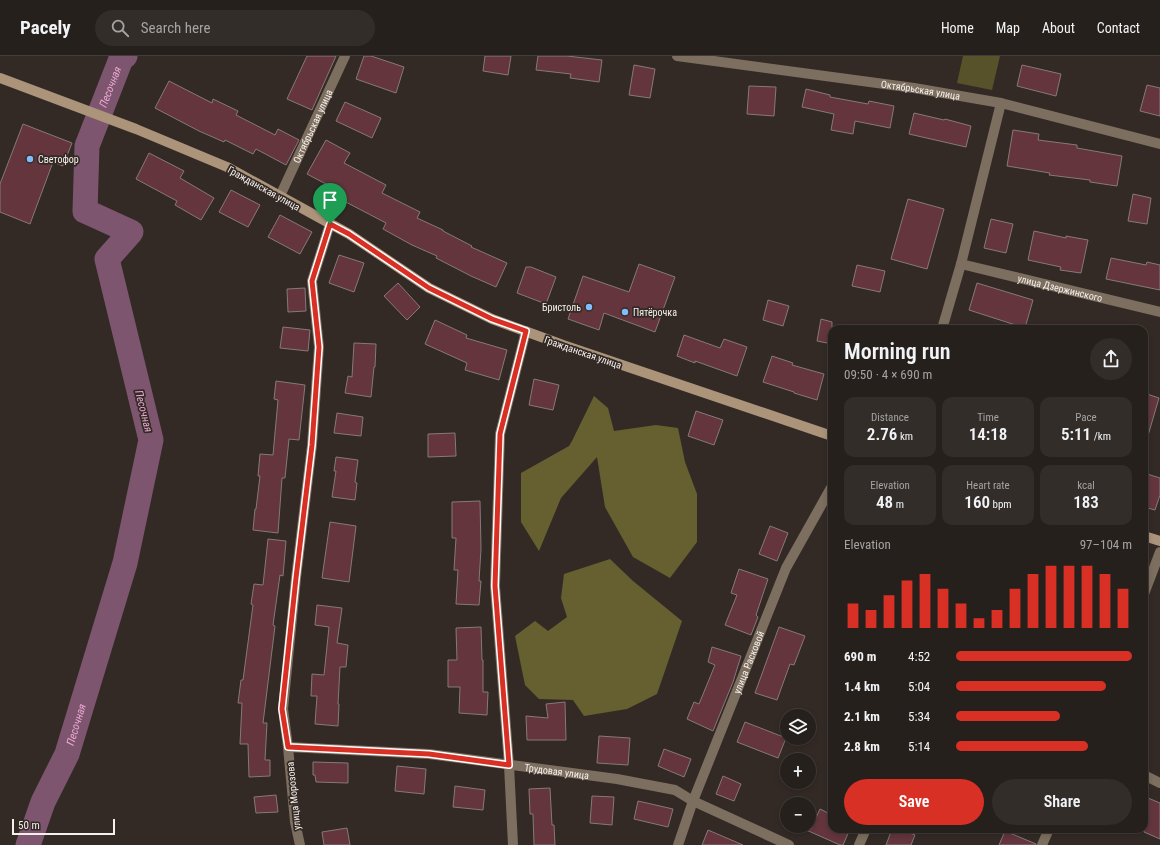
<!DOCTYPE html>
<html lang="en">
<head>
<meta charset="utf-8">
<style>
	:root { --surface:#26201c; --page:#322d29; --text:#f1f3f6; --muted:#a4a3a3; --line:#423e3b; --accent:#d93025 }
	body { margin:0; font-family:"Roboto Condensed",sans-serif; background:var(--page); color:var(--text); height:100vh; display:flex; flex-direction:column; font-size:15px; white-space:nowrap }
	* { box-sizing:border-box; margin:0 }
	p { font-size:13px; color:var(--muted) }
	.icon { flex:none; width:22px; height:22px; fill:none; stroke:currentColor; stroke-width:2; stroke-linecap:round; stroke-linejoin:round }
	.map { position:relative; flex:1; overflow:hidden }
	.side { position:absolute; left:828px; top:269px; width:320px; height:508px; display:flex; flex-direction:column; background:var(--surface); border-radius:12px; box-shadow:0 2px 6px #0003,0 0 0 1px var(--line) }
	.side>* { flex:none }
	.buttons { position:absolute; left:780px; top:653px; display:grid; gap:8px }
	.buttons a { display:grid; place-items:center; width:36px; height:36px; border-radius:50%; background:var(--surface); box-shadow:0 2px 6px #0003,0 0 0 1px var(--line); font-size:20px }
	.scale { position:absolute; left:12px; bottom:10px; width:103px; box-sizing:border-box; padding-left:4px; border:2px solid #f6f0ed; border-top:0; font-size:11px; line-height:14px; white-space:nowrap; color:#f6f0ed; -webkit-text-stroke:3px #332a26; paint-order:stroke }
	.pin { position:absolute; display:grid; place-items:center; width:34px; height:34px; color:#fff; margin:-41px -17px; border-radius:50% 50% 50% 0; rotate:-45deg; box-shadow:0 0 4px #0007 }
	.pin .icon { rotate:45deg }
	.round { display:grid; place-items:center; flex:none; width:42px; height:42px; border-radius:21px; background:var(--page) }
	.head { display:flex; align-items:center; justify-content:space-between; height:68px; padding:0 16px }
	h1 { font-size:22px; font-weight:600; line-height:30px }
	.figures { display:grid; grid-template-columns:repeat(3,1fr); gap:6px; height:68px; padding:4px 16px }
	.figures div { display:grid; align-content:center; border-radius:10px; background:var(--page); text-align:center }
	.figures b { font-size:17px; font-weight:600 }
	.figures small { font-size:11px; font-weight:400 }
	.figures p { font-size:11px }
	.chart { height:112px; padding:8px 16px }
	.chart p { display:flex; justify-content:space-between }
	.chart svg { width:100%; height:72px; margin-top:4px; stroke:var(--accent); stroke-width:6 }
	.action { display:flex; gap:8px; margin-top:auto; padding:8px 16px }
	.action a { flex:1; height:46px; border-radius:24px; background:var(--accent); color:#fff; font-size:16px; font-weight:600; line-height:46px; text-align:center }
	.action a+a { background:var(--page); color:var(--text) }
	ul { padding:0 16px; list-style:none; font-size:13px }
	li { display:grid; grid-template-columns:64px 48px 1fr; align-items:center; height:30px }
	li i { height:10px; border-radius:5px; background:var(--accent) }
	header { display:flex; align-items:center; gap:24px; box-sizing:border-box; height:56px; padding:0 20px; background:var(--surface); border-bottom:1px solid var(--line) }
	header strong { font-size:19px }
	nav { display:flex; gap:22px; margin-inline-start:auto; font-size:14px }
	.search { width:280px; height:36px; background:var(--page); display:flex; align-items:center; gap:10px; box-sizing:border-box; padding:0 14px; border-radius:22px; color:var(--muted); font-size:15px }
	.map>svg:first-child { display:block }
</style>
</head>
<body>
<header>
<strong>Pacely</strong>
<div class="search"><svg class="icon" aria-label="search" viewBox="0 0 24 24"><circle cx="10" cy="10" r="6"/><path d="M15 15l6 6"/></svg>Search here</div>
<nav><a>Home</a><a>Map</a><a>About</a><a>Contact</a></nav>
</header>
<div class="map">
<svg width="1160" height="789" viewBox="0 0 1160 789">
	<rect width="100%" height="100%" fill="#332a26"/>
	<!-- green -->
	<polygon fill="#58522a" points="963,0 1000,0 992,34 957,27"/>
	<!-- forest -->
	<g fill="#665f30">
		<polygon points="594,340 608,352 614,375 656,369 678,372 685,406 697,438 697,486 670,522 633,501 605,451 597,401 561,442 539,495 521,466 521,417 569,390 572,385"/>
		<polygon points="610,503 633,525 682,565 657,638 627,653 584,660 573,644 539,643 525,629 515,580 535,565 548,575 567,561 561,542 564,518"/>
	</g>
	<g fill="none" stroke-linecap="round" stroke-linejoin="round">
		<!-- river -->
		<path stroke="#7e556f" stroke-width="25" id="s1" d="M 28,789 L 43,746 L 67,698 L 125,507 L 151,384 L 107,203 L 131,176 L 85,155 L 87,90 L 121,3 L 125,0"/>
	</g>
	<!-- building -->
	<g fill="#64353c" stroke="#85797a">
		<polygon points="307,0 336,0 312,54 287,43"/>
		<polygon points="364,0 371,0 404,11 396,37 356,23"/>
		<polygon points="485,0 511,0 508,19 483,15"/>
		<polygon points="538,0 567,0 602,4 599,26 570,22 571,18 536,14"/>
		<polygon points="634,9 655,13 650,42 629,39"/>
		<polygon points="1022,9 1061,18 1056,40 1017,30"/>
		<polygon points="169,25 212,47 213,43 238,55 236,59 275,79 278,73 299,84 286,109 256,93 253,98 225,84 224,86 199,75 155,52"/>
		<polygon points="1147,29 1160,32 1160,60 1140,55"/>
		<polygon points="749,30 776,31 774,60 747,58"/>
		<polygon points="806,33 830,39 830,41 868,48 869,45 894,50 890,72 855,65 853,78 831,74 834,58 802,51"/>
		<polygon points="345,46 381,62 372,82 336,65"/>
		<polygon points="914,57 944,64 945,63 971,70 966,91 909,78"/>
		<polygon points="23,68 72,87 63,110 53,106 30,168 0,156 0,128"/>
		<polygon points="1013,74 1039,78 1038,84 1077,89 1077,92 1122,100 1117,130 1090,126 1090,124 1049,119 1050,117 1007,110"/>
		<polygon points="326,84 350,97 344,107 386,129 382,137 420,156 417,162 443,174 443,175 472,190 471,191 507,207 496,231 471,220 436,202 437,200 412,189 383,173 386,167 342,144 345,138 307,118"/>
		<polygon points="149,97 184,115 180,122 214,142 201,164 175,149 177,145 136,123"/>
		<polygon points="231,134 260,149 248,171 219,156"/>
		<polygon points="1133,138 1151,142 1147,168 1128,165"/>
		<polygon points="908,143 944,153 927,213 891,203"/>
		<polygon points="280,159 312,176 300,198 268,181"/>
		<polygon points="991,163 1013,168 1006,197 984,192"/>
		<polygon points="1034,175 1066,182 1066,180 1088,184 1081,217 1060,214 1061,211 1028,204"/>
		<polygon points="339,199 364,207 354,236 329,227"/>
		<polygon points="1111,202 1146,209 1147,206 1160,209 1160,234 1106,223"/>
		<polygon points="639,208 675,221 655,276 604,257 599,274 568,263 583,220 629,236"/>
		<polygon points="857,209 885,215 880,236 852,230"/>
		<polygon points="526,211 531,211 556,221 546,248 517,237"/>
		<polygon points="398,227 420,251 407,264 384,240"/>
		<polygon points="977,227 1033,244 1025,272 969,254"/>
		<polygon points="305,232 306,255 288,256 287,233"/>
		<polygon points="768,244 789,250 783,270 763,264"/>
		<polygon points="821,263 832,266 832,288 817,285"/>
		<polygon points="435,264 467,279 466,282 507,294 499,324 465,314 467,307 425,288"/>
		<polygon points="283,271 310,274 308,295 280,292"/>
		<polygon points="684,279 720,292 724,283 747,291 737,320 695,305 695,307 677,300"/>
		<polygon points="354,287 376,288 375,311 374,311 371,341 345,337 348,320 352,321"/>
		<polygon points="772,300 793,307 792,309 824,318 817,344 794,337 794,336 763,326"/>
		<polygon points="534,323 559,329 553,354 529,349"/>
		<polygon points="276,325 305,329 299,384 289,383 285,422 282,422 278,477 253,474 255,453 256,453 260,420 258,420 260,398 273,399 278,344 274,343"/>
		<polygon points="1144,337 1159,342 1147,383 1144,383"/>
		<polygon points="696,355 723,364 714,389 688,380"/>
		<polygon points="337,357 363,361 361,380 334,377"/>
		<polygon points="455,377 456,400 428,401 428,378"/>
		<polygon points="336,401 358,404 355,426 357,427 355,444 332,441 336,415 334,415"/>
		<polygon points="1144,417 1160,422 1160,439 1155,454 1144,451"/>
		<polygon points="480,445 481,493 479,525 481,525 479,549 456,548 458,514 454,514 456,482 452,482 452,446"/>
		<polygon points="330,466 356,470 349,526 322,522"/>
		<polygon points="770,470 788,477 777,505 759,498"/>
		<polygon points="268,483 286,485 283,520 280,519 273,569 275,570 263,667 267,667 265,704 270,704 270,720 249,721 248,688 240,688 242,647 238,647 241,624 243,624 253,549 251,548 254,528 263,529"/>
		<polygon points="739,513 768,523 756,559 758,561 751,579 725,569 737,539 731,537"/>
		<polygon points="317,549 342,552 337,587 348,589 346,611 340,611 338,648 339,648 338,670 315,668 317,640 311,640 312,618 324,619 329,571 315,569"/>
		<polygon points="481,571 482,604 483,604 483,636 488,636 487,659 459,657 460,631 448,631 448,604 457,604 456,572"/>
		<polygon points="779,571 805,580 794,609 790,608 777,644 755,637"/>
		<polygon points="712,591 741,600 733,626 713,675 687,663 694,646 699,648 715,609 708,606"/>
		<polygon points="565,646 566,684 527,684 526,660 548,662 546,648"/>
		<polygon points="745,666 786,682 778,702 737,686"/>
		<polygon points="599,680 630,682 628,709 597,707"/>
		<polygon points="664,693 691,703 684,721 658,710"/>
		<polygon points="313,706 348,707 348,727 316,726 315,719 313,719"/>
		<polygon points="397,710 426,713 424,738 395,735"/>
		<polygon points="723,720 741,728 734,745 716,738"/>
		<polygon points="455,730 485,734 483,754 453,751"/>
		<polygon points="550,732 552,769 554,769 555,789 534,789 533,758 530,758 529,733"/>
		<polygon points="276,739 278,756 256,757 254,741"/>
		<polygon points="592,740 614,741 612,769 590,767"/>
		<polygon points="1148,742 1160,747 1160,783 1144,776 1144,753"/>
		<polygon points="638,745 673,753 668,771 634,763"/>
		<polygon points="820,753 832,759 832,773 850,773 843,789 840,789 804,773 811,773"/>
		<polygon points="347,772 350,789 324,789 322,776"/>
		<polygon points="892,773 899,773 915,779 911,789 886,789"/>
		<polygon points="708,774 743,789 702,789"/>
		<polygon points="1005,775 1036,788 1036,789 999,789"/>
	</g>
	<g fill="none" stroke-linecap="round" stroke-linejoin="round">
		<!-- street -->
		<g stroke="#7d6f5f" stroke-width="10">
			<path id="s2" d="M 677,0 L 914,32 L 1001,47 L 1160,88"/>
			<path id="s3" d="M 280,140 L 345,0"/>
			<path id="s4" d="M 961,208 L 1160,256"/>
			<polyline points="942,273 961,208 1001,47"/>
			<polyline points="1144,538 1160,496"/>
			<path id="s5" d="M 288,691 L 429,698 L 617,723 L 675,734 L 693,745 L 789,789"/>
			<polyline points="1144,719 1160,727"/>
			<polyline points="300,789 295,766 288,691 283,653 296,522 312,389 319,291 312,225 330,168"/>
			<polyline points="513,789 509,709 495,530 500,378 526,275"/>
			<path id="s6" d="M 678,789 L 693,745 L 786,512 L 832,430"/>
			<polyline points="859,789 866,773"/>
			<polyline points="1042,789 1049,773"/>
		</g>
		<!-- secondary -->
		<g stroke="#ab947a" stroke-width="10">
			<polyline points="0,22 136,73 227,111 349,178 429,232 492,263 563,289 832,380"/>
			<polyline points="1144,480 1160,485"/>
		</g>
	</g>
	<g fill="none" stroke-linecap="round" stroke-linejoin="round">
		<defs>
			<polygon id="route" points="330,168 349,178 429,232 492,263 526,275 500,378 495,530 509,709 429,698 288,691 282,653 296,522 312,389 319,291 312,225"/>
		</defs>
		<!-- route casing -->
		<use href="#route" stroke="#fff" stroke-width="8"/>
		<!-- route -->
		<use href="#route" stroke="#d93025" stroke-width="5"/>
	</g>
	<!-- markers -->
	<g fill="#84bcfb" stroke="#332a26" stroke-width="1.5">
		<circle cx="30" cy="103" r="4"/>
		<circle cx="589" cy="251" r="4"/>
		<circle cx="625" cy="256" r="4"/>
	</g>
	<g text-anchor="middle" stroke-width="3.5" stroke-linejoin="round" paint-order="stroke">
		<!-- street labels -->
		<g font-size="10" fill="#f6f0ed" stroke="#332a26">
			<text dy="4" stroke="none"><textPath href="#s2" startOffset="246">Октябрьская улица</textPath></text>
			<text dy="4" stroke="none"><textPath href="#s3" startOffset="77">Октябрьская улица</textPath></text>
			<text transform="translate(264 132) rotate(29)" y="4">Гражданская улица</text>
			<text dy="4" stroke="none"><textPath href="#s4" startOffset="102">улица Дзержинского</textPath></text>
			<text transform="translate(583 296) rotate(19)" y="4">Гражданская улица</text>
			<text dy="4" stroke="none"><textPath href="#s6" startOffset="196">улица Расковой</textPath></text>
			<text dy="4" stroke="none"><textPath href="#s5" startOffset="270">Трудовая улица</textPath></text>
			<text transform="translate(293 740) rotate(-96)" y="4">улица Морозова</text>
		</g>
		<!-- poi labels -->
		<g font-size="10" fill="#f6f0ed" stroke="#332a26" text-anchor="start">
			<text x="38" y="107">Светофор</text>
			<text x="581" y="255" text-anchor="end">Бристоль</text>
			<text x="633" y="260">Пятёрочка</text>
		</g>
		<!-- water labels -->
		<g font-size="11" font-style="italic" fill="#eca8d2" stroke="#332a26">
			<text dy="4" stroke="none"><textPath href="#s1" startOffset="826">Песочная</textPath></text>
			<text transform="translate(144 355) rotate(76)" y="4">Песочная</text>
			<text dy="4" stroke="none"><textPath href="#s1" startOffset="130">Песочная</textPath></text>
		</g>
	</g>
</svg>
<div class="buttons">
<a><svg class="icon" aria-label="layers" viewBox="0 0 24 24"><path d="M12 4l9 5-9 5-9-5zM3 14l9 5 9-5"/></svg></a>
<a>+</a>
<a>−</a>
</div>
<div class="scale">50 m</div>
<div class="pin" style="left:330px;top:168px;background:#1e9e55"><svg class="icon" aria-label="arrive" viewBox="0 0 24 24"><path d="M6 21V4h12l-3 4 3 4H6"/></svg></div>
<section class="side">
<div class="head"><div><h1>Morning run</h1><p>09:50 · 4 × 690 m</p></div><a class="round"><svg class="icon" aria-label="share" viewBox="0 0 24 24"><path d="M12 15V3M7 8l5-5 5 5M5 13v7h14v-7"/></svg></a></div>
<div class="figures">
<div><p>Distance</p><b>2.76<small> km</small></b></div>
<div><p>Time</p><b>14:18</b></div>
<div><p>Pace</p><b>5:11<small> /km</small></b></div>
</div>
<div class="figures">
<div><p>Elevation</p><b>48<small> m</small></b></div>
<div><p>Heart rate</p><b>160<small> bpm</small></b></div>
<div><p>kcal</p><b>183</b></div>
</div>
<div class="chart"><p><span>Elevation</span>97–104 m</p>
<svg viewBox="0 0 160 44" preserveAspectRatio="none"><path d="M5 44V29M15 44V33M25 44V24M35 44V15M45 44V11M55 44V20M65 44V29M75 44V38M85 44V33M95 44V20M105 44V11M115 44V6M125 44V6M135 44V6M145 44V11M155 44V20"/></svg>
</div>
<ul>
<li><b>690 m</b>4:52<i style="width:100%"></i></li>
<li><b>1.4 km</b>5:04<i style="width:85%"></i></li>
<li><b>2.1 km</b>5:34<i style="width:59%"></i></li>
<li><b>2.8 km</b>5:14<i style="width:75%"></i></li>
</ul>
<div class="action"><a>Save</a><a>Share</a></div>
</section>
</div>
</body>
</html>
